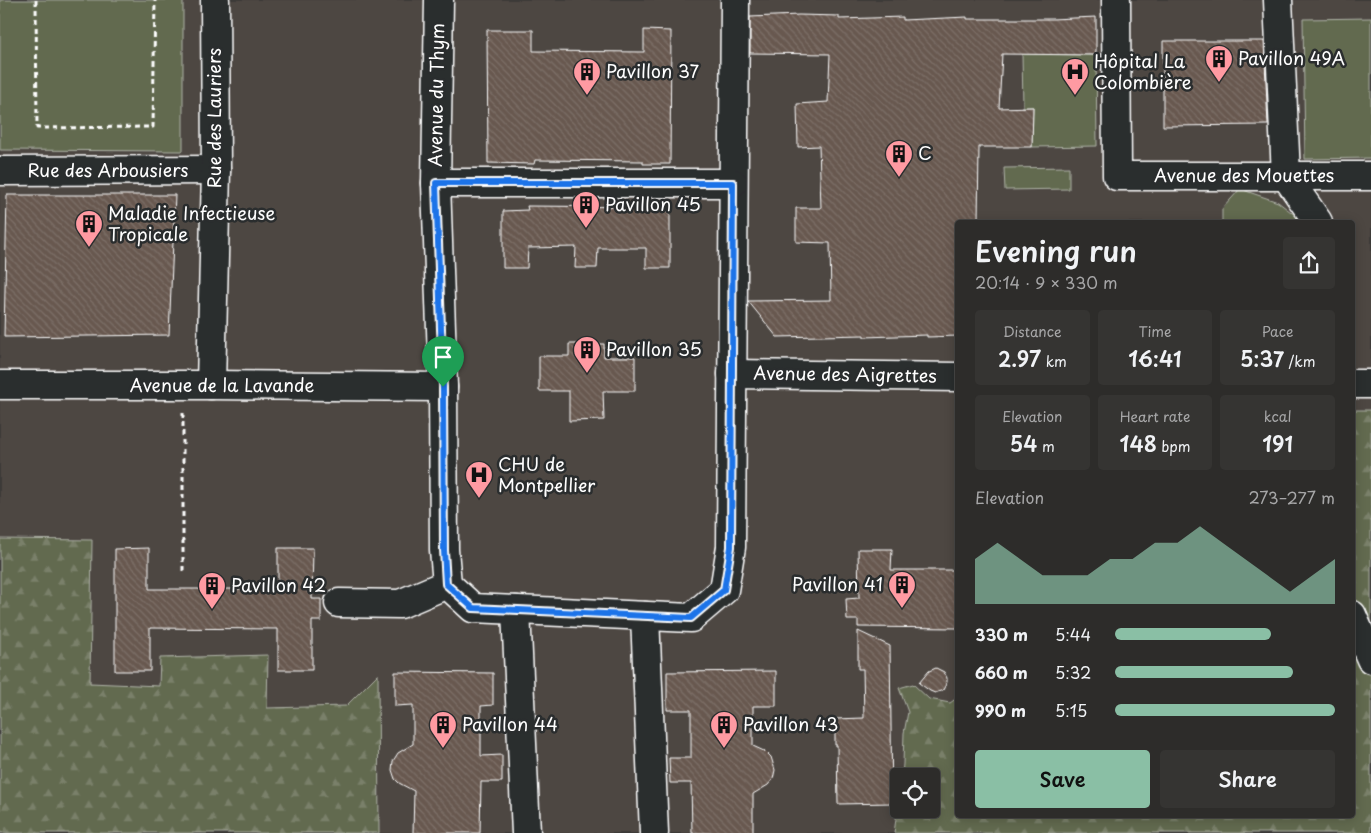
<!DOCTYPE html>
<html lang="en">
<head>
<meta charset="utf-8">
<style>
	:root { --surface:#2d2c2a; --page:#353432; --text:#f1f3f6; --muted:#a7a7a8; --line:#484847; --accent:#8abfa5 }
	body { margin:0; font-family:"Playpen Sans",sans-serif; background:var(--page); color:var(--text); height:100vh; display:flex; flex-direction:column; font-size:19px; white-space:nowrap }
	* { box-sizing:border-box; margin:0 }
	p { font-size:16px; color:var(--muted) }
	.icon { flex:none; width:28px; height:28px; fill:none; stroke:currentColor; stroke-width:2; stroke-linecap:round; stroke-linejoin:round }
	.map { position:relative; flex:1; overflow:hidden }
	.sheet { position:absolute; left:955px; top:220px; width:400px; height:598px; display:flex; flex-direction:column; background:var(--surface); border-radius:5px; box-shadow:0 2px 12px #0003,0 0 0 1px var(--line) }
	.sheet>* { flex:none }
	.tools { position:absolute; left:890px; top:768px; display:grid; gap:10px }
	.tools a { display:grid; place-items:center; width:50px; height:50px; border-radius:5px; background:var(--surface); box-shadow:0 2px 12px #0003,0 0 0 1px var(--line); font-size:25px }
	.pin { position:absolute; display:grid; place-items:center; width:42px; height:42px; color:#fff; margin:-51px -21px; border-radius:50% 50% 50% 0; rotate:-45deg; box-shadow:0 0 5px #0007 }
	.pin .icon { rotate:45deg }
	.round { display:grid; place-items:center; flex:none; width:52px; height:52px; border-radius:5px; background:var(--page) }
	.headline { display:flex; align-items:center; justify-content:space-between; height:85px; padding:0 20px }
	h1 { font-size:28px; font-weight:600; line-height:38px }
	.stats { display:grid; grid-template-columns:repeat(3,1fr); gap:8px; height:85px; padding:5px 20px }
	.stats div { display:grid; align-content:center; border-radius:5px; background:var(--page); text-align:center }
	.stats b { font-size:21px; font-weight:600 }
	.stats small { font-size:14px; font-weight:400 }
	.stats p { font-size:14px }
	.chart { height:140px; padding:10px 20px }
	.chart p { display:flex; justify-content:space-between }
	.chart svg { width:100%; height:90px; margin-top:5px; fill:var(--accent); opacity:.7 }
	.primary-button { display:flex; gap:10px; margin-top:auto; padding:10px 20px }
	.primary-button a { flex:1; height:58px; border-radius:5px; background:var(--accent); color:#111; font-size:20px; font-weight:600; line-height:58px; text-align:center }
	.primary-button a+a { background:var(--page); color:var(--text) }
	ul { padding:0 20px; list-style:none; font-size:16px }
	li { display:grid; grid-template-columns:80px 60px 1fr; align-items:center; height:38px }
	li i { height:12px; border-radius:6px; background:var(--accent) }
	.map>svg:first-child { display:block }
</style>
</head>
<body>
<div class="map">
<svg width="1371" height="833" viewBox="0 0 1371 833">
	<defs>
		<pattern id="forest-firs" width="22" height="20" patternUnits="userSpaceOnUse" patternTransform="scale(1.25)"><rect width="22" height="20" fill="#626a50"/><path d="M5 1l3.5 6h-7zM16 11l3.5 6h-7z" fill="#7a806a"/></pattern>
		<pattern id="building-back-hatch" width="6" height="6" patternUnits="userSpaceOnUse" patternTransform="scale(1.25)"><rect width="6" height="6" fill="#67584f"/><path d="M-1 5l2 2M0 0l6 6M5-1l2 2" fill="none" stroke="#7e7169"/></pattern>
	</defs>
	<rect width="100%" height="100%" fill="#3c3a38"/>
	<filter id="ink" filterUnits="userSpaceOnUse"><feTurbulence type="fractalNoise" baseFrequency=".02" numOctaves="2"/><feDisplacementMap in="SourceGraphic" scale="10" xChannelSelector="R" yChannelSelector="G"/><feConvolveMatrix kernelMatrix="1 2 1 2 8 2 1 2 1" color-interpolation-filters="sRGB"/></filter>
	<g filter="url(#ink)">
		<!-- built -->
		<path fill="#4d4743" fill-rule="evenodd" d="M 0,0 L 1371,0 L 1371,833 L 0,833 ZM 958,222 L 1352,222 L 1352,815 L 958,815 ZM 899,776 L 931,776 L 931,809 L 899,809 Z"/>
		<!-- green -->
		<g fill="#626a50" stroke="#b0b4a8">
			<polygon points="0,0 183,0 183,151 0,150"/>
			<polygon points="1371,18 1371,158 1305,159 1303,19"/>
			<polygon points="1022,54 1096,55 1097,146 1032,147 1033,107 1023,107"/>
			<polygon points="1069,167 1069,189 1005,190 1004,168"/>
			<polygon points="1240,189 1278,202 1300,219 1301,222 1222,222 1222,209"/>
		</g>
		<!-- forest -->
		<g fill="url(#forest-firs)" stroke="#b0b4a8">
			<polygon points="1352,410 1371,410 1371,833 894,833 899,798 899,809 931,809 931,776 902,776 903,764 904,733 908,712 899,688 913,684 929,699 950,703 957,698 958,815 1352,815"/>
			<polygon points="0,539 92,540 90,683 159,686 160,658 268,655 267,708 346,706 378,674 379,833 0,833"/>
		</g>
		<!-- building -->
		<g fill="url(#building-back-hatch)" stroke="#fff">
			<polygon points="799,15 839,16 839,19 903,17 903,20 967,17 967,19 1052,19 1096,17 1096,55 1002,54 999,108 1033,107 1032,147 979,147 978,222 958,222 958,336 927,337 927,335 864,337 864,335 777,337 748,301 831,300 830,243 796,242 796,208 821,208 819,146 798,147 797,104 828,102 830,54 750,53 750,17"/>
			<polygon points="487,30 533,30 533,51 644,52 644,30 671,31 670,164 643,164 643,161 535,160 534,164 488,163"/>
			<polygon points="1163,41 1264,41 1268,125 1163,126"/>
			<polygon points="7,195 175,195 169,335 4,337"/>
			<polygon points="527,206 647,207 646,211 670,211 670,268 646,268 646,248 598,248 597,268 575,268 576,247 528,248 527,268 503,268 503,211 528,210"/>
			<polygon points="569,344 604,344 604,357 635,357 635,391 603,391 604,420 569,421 569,391 539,391 539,356 569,356"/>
			<polygon points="149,548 149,589 278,589 278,548 313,548 312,599 321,599 321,621 312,621 312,670 278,670 278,629 150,628 150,671 115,671 115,549"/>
			<polygon points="858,549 892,549 891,570 958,570 958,628 858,627 858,620 847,620 846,599 859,598"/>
			<polygon points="858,631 890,646 892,803 838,804 837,745 835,745 835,719 864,718 863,669 858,669"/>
			<polygon points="936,668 944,672 947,678 947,682 943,690 935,693 930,691 919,683 929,671"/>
			<polygon points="776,671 776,706 753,706 753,746 766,752 771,757 775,770 773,779 768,785 753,794 753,833 692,833 691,783 670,783 669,758 691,758 691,710 667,710 667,672"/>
			<polygon points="395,672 493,673 493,705 481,706 481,756 502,755 502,782 481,782 480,833 413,833 414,791 399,783 395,779 392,770 393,761 398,753 413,744 413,705 395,706"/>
		</g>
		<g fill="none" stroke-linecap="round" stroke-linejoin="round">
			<defs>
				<g id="minor">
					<polyline points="439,0 436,183 443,387 444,550 447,584 473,608 691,618 724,590 731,547 735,0"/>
					<polyline points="1116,0 1117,176 1371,176"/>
					<polyline points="1278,0 1286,176 1318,222"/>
					<polyline points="0,171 216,170"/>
					<polyline points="436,183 733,183"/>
					<polyline points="732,374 958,377"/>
					<polyline points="1352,384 1371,384"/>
					<polyline points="0,385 211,385 443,387"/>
					<polyline points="211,385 216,170 215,0"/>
					<polyline points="339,603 400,604 447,584"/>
					<polyline points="516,610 526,833"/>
					<polyline points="1352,615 1371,659"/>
					<polyline points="645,616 654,833"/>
				</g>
			</defs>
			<!-- minor casing -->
			<use href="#minor" stroke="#fff" stroke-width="31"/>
			<!-- path -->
			<g stroke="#fff" stroke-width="3" stroke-dasharray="5 4" stroke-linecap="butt">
				<polyline points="36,0 37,128 153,127 155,0"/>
				<polyline points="183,571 183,413"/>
			</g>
			<!-- minor -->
			<use href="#minor" stroke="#2a2d2e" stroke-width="28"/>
		</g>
	</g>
	<g fill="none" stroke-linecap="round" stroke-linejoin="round" filter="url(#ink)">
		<defs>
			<polygon id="route" points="436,183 733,183 731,547 724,590 691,618 473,608 446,584 444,550 443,387"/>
		</defs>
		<!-- route casing -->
		<use href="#route" stroke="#fff" stroke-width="10"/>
		<!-- route -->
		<use href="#route" stroke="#1a73e8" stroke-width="6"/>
	</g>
	<!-- icons -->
	<defs>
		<symbol id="building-pin" viewBox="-11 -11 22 30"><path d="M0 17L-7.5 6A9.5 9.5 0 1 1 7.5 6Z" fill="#ff9aa2" stroke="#2a2d2e"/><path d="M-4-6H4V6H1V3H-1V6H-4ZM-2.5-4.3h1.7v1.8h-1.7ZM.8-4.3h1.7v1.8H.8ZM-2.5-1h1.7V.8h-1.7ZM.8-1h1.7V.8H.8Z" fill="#111"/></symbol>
		<symbol id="hospital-pin" viewBox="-11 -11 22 30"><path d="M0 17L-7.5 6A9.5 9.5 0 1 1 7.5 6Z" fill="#ff9aa2" stroke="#2a2d2e"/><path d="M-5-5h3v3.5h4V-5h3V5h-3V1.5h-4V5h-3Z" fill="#111"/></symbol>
	</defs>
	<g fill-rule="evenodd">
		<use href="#building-pin" x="1203" y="43" width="32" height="43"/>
		<use href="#building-pin" x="571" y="56" width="32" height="43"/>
		<use href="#hospital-pin" x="1059" y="56" width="32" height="43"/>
		<use href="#building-pin" x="883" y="138" width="32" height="43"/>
		<use href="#building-pin" x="570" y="189" width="32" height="43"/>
		<use href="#building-pin" x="73" y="208" width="32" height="43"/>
		<use href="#building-pin" x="571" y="334" width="32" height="43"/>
		<use href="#hospital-pin" x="463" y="459" width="32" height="43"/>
		<use href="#building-pin" x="886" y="569" width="32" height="43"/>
		<use href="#building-pin" x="196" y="570" width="32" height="43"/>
		<use href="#building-pin" x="427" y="709" width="32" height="43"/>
		<use href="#building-pin" x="708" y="709" width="32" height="43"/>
	</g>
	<g text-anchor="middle" stroke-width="5" stroke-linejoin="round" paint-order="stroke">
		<!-- poi labels -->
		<g font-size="18" fill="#fff" stroke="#2a2d2e" text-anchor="start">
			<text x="1238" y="65">Pavillon 49A</text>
			<text x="1094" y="68">Hôpital La<tspan x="1094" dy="21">Colombière</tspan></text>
			<text x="606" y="78">Pavillon 37</text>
			<text x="918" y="160">C</text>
			<text x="605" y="211">Pavillon 45</text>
			<text x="108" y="220">Maladie Infectieuse<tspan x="108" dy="21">Tropicale</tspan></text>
			<text x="606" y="356">Pavillon 35</text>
			<text x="498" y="471">CHU de<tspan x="498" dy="21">Montpellier</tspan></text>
			<text x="883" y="591" text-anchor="end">Pavillon 41</text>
			<text x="231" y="592">Pavillon 42</text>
			<text x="462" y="731">Pavillon 44</text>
			<text x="743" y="731">Pavillon 43</text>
		</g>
		<!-- street labels -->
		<g font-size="18" fill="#fff" stroke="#2a2d2e">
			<text transform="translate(437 95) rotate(-89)" y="6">Avenue du Thym</text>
			<text transform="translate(215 118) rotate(-90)" y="6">Rue des Lauriers</text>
			<text x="108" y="177">Rue des Arbousiers</text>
			<text x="1244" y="182">Avenue des Mouettes</text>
			<text transform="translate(845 375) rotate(1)" y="6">Avenue des Aigrettes</text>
			<text x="222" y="392">Avenue de la Lavande</text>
		</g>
	</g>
</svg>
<div class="tools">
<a><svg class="icon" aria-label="locate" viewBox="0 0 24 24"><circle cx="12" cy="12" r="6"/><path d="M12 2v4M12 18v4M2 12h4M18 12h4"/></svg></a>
</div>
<div class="pin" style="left:443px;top:387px;background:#1e9e55"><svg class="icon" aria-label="arrive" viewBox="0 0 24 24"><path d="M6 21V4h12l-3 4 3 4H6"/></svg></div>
<section class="sheet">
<div class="headline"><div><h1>Evening run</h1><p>20:14 · 9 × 330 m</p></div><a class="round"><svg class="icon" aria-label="share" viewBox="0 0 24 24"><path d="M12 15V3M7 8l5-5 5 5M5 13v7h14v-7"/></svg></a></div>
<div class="stats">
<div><p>Distance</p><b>2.97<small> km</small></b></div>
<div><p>Time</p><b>16:41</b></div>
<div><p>Pace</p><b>5:37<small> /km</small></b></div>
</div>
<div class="stats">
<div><p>Elevation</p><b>54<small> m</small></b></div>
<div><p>Heart rate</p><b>148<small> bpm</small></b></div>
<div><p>kcal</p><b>191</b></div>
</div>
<div class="chart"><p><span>Elevation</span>273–277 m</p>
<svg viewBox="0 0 160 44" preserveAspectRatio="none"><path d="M0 44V22L10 14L20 22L30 30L40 30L50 30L60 22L70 22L80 14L90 14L100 6L110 14L120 22L130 30L140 38L150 30L160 22V44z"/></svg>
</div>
<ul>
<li><b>330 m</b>5:44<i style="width:71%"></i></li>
<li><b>660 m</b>5:32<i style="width:81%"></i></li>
<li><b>990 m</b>5:15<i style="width:100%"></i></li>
</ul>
<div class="primary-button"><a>Save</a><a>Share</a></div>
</section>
</div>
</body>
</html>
